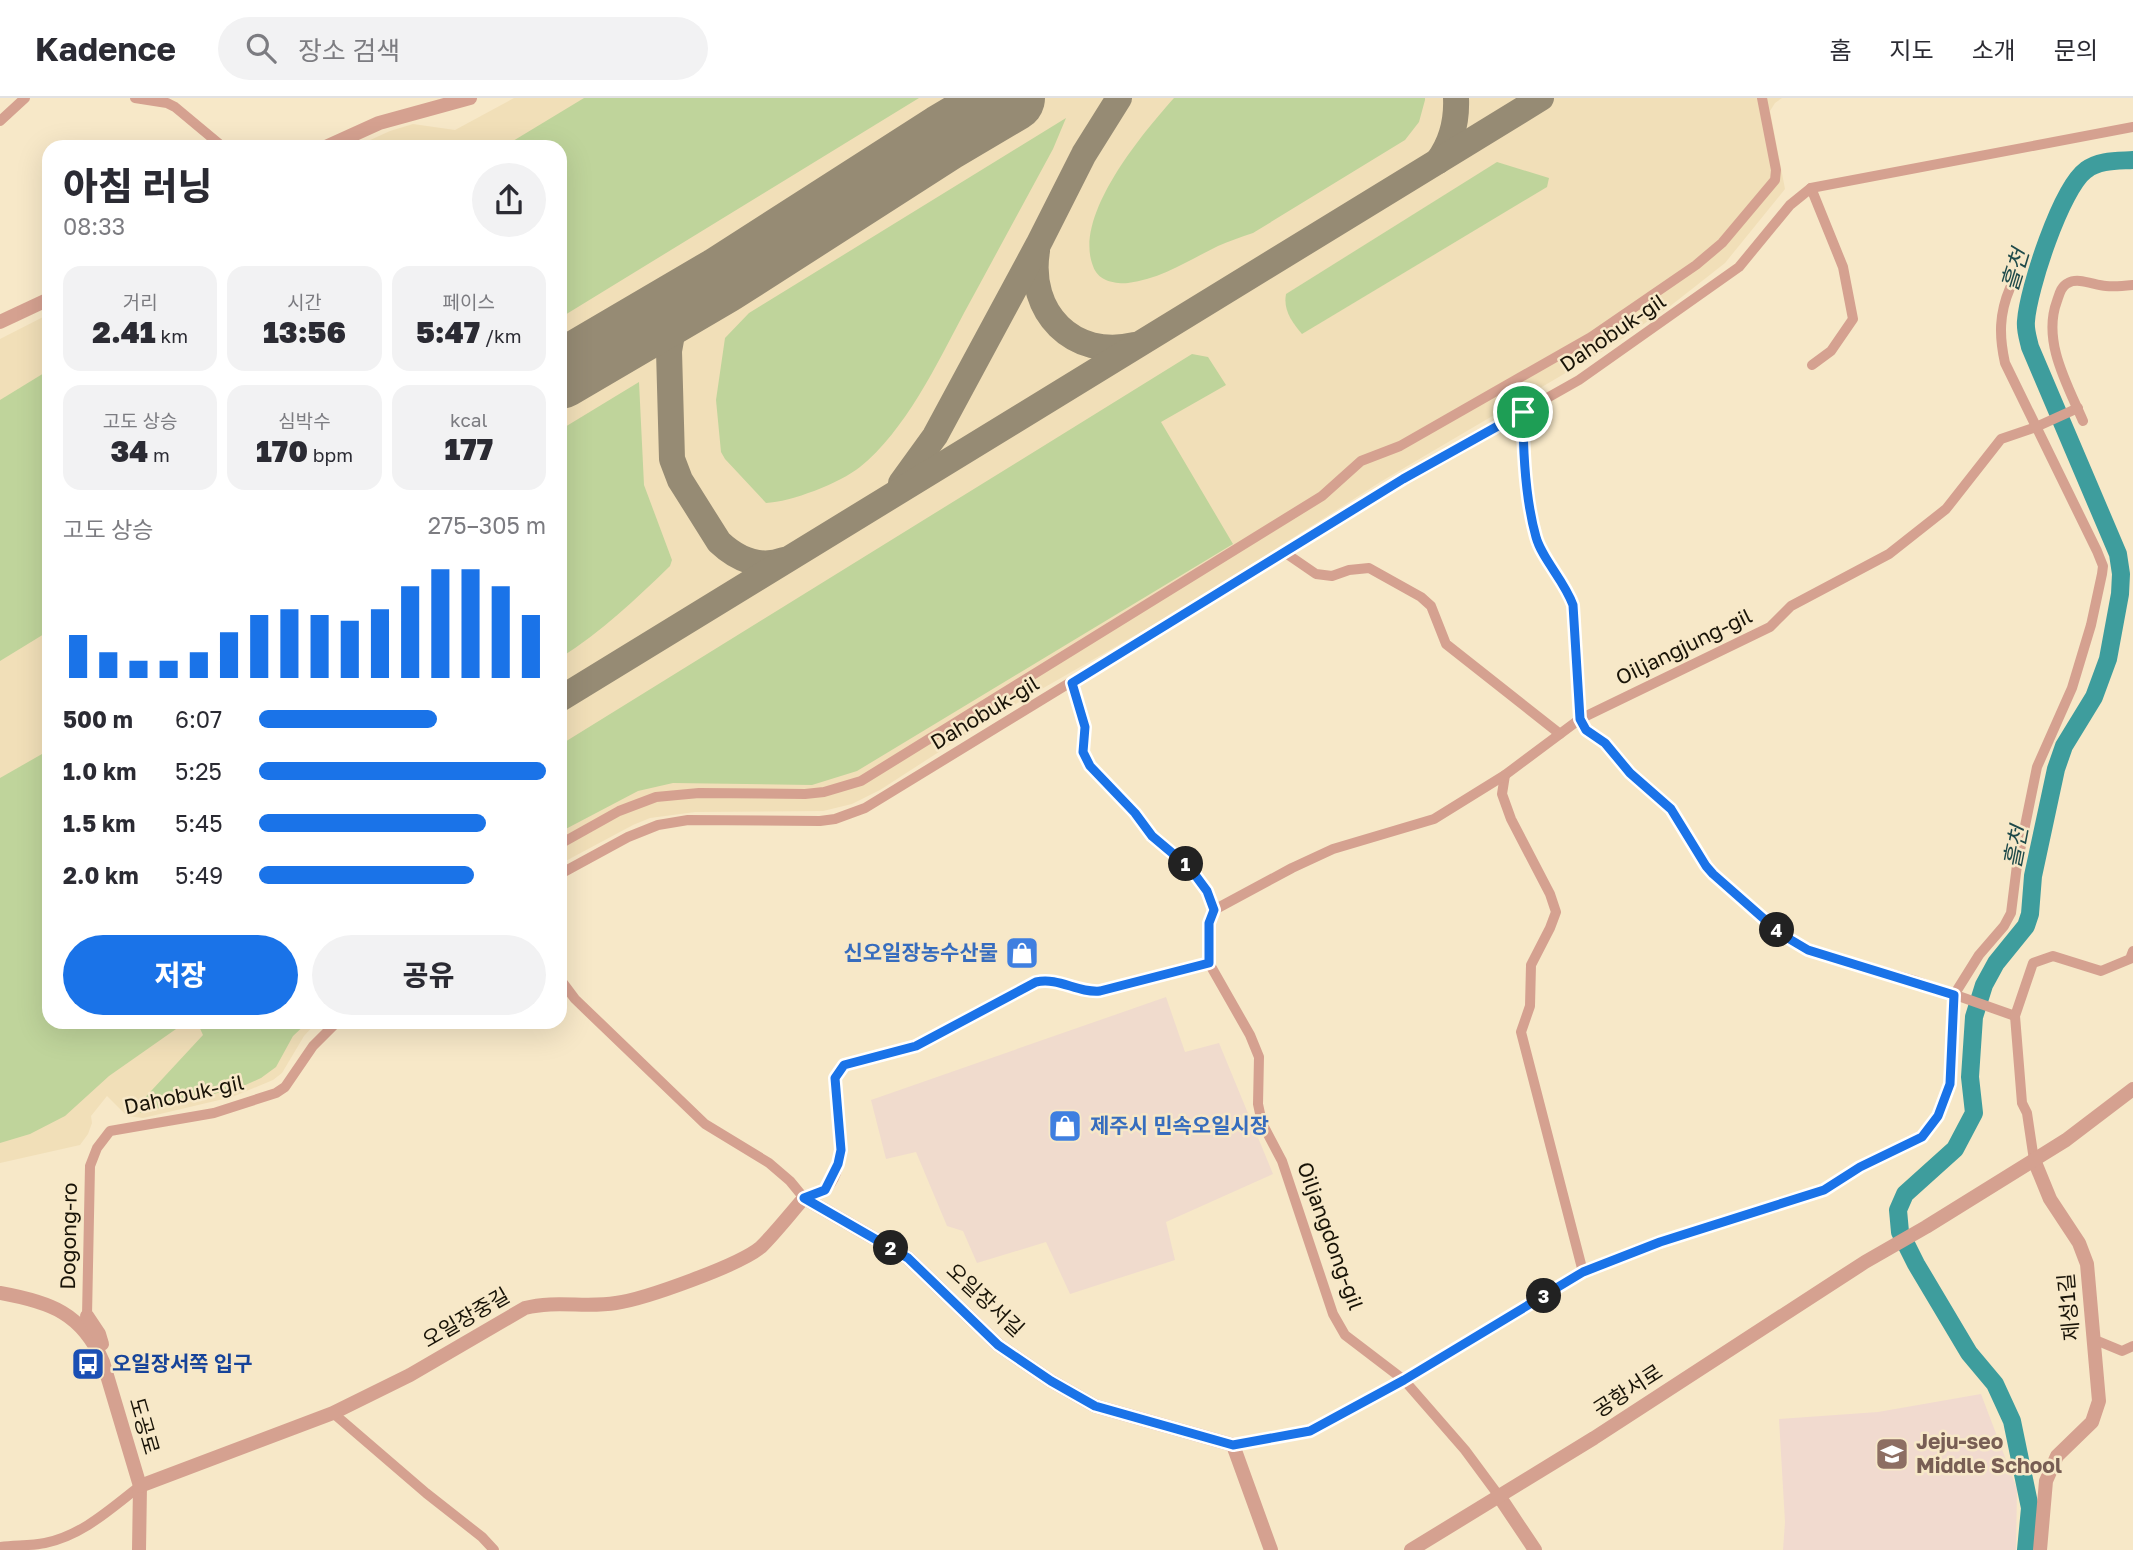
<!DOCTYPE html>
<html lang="ko">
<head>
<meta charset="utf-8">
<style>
	:root { --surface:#fff; --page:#f2f2f3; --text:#2b2b33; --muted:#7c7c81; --line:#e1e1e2; --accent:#1a73e8 }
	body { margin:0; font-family:"Golos Text","Noto Sans KR",sans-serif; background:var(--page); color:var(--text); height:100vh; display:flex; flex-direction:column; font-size:26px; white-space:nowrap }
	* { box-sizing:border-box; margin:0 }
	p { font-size:23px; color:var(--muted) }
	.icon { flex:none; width:38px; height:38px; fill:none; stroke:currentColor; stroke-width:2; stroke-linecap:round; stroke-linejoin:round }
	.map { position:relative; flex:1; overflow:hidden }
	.details { position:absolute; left:42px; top:42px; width:525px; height:889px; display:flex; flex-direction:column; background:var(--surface); border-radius:21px; box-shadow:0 7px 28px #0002 }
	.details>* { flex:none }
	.pin { position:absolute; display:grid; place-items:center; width:60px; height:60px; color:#fff; margin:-30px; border:4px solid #fff; border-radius:50%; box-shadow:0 2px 7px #0007 }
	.km { position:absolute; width:35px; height:35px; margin:-18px; border-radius:50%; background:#222; color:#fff; font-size:19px; line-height:35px; text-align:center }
	.round { display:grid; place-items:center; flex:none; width:74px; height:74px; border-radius:37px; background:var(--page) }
	.summary { display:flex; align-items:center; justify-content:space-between; height:119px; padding:0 21px }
	h1 { font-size:38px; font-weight:800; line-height:52px }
	.figures { display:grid; grid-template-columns:repeat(3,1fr); gap:10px; height:119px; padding:7px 21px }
	.figures div { display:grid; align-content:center; border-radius:18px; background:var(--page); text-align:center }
	.figures b { font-size:30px; font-weight:800 }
	.figures small { font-size:19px; font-weight:400 }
	.figures p { font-size:19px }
	.chart { height:196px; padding:14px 21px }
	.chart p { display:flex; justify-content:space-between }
	.chart svg { width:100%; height:126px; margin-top:7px; stroke:var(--accent); stroke-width:6 }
	.primary-button { display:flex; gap:14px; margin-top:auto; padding:14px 21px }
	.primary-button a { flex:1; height:80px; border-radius:42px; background:var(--accent); color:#fff; font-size:28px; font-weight:800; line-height:80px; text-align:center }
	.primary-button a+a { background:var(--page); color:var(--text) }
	ul { padding:0 21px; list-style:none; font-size:23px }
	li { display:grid; grid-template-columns:112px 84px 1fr; align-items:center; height:52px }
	li i { height:18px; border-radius:9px; background:var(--accent) }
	header { display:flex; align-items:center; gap:42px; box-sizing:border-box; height:98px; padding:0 35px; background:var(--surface); border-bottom:2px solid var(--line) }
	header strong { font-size:33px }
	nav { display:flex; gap:38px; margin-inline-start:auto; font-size:24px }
	.search { width:490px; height:63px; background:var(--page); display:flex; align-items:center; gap:18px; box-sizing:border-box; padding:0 24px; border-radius:38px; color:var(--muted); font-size:26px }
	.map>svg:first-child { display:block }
</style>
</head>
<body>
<header>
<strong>Kadence</strong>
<div class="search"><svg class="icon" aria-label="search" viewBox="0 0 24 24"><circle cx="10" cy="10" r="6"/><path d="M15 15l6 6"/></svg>장소 검색</div>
<nav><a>홈</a><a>지도</a><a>소개</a><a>문의</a></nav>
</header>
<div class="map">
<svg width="2133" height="1452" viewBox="0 0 2133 1452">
	<rect width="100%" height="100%" fill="#f7e8c8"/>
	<!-- commercial -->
	<polygon fill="#f0dbcd" points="1166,899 1185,954 1219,945 1273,1076 1166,1124 1175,1162 1070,1196 1046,1144 977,1165 963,1133 947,1128 916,1054 886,1061 871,1002"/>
	<!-- built -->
	<g fill="#f1dfb8">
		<polygon points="514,0 1782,0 1775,5 1770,13 1785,91 1725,165 1669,209 1608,250 1382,383 1183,510 993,619 880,692 852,706 823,713 695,714 650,720 633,727 560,766 560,49 355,49 390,33 413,26 455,32"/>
		<polygon points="49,216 49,924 317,924 304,938 282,975 273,982 232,999 143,1020 127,1018 107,998 91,1018 92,1025 88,1036 80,1047 0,1065 0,241"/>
	</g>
	<!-- education -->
	<polygon fill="#f1dacf" points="1981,1296 2017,1391 2016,1452 1783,1452 1785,1424 1779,1321 1878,1314"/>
	<!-- green -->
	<g fill="#bfd49b">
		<polygon points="584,0 919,0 560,220 560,49 503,49"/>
		<path d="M 1174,0 L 1425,0 L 1425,2 L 1419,24 L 1405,42 L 1253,135 C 1241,139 1229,143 1218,148 C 1189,162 1161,181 1128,185 C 1114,186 1098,183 1093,168 C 1073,118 1142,36 1174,0 Z"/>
		<path d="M 1066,20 L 1053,51 C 1023,106 994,160 964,215 C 937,266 905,333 860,369 C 840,385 791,404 766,405 L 725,361 L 721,354 L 716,302 L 725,240 L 749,215 Z"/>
		<path d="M 1497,64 L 1549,80 L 1547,89 L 1302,236 C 1292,224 1283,212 1286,196 Z"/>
		<polygon points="1192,256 1208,259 1226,287 1161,324 1233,446 857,673 812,687 673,685 638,693 560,734 560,647"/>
		<polygon points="49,272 49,533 0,563 0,302"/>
		<path d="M 639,284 L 644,387 L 672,462 L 670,468 C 635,502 601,534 560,560 L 560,332 Z"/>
		<polygon points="49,652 49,924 186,924 109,978 65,1018 30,1036 0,1045 0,680"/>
		<polygon points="197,924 308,924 293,938 276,969 261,980 241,989 140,1015 139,1006 203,937"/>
	</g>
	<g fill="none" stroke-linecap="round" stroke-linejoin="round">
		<!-- river -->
		<path stroke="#3e9d9d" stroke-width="18" d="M 2026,1452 L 2030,1410 L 2012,1323 L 1995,1286 L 1969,1255 L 1916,1166 L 1900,1134 L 1898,1112 L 1905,1096 L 1955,1051 L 1974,1015 L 1970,979 L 1974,919 L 1984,887 L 1996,865 L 2026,828 L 2030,816 L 2033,778 L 2056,671 L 2064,648 L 2094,599 L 2108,561 L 2120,496 L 2121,476 L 2118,456 L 2030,249 C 2028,240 2025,232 2026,223 C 2028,192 2061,90 2086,72 C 2099,62 2117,63 2133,62"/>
		<!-- taxiway -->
		<g stroke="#968b74" stroke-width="26">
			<path d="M 1438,63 C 1452,44 1457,23 1456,0"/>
			<path d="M 1037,153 C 1027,214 1073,262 1135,247"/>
			<path d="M 722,182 L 683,214 L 673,231 L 669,253 L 672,361 L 680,382 L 719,444 C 737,461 760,471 784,462"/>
			<polyline points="901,385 935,338 1038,147 1084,56 1119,0"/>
			<polyline points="560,601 1541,0"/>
		</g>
		<!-- runway -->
		<polyline stroke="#968b74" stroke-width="68" points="560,277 722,182 945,39 1011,0"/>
		<!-- minor -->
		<g stroke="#d5a190" stroke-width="10">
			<polyline points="135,0 167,5 175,9 223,49"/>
			<polyline points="0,23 25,0"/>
			<polyline points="1811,90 1843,169 1853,221 1831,253 1812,267"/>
			<path d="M 1523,314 C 1523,354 1524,400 1536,439 C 1542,461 1564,482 1573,507 L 1580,621 L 1586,632 L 1605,645 L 1630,675 L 1671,711 L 1706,768 L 1790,843 L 1808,852 L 1913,882 L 2015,918"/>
			<path d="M 2083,323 C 2067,286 2042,243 2057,203 C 2059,197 2061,188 2068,185 C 2078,179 2094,187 2106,188 C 2115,189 2124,188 2133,187"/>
			<polyline points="1284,454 1316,476 1332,478 1349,472 1369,470 1421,499 1431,508 1446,546 1560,636"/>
			<polyline points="1071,585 1085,629 1083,654 1090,668 1135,715 1152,738 1190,770 1207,793 1214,812"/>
			<polyline points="1505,677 1502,696 1511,721 1550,796 1556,814 1550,830 1531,867 1530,908 1521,934 1583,1174"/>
			<polyline points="560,746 619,713 656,699 699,695 805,696 824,694 861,683 1322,398 1361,363 1400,348 1591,239 1696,167 1722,145 1775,82 1776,72 1762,0"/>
			<polyline points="560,776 628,739 658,727 688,722 820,723 835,721 865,710 1403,381 1579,282 1739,169 1790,107 1811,90 2133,29"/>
			<polyline points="1209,865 1209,825 1214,812 1292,770 1333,751 1434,721 1505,677 1580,621 1770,529 1791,508 1889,456 1946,411 2001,341 2036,329 2078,310"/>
			<polyline points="1209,865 1250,937 1259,959 1258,1006 1262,1025 1282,1063 1333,1216 1345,1237 1404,1282 1465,1352 1499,1398"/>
			<path d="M 560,881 L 575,901 L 705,1026 L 769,1065 L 790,1083 L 804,1100 C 810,1098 820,1096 825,1092 C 850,1071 837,1016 834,988 L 835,980 L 844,967 L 916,948 L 1036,884 C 1059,879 1077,895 1100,893 L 1209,865"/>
			<polyline points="2034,1062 2027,1015 2022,1005 2015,918 2033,865 2053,858 2101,873 2130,861 2133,853"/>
			<polyline points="83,1224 87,1218 90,1068 97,1050 110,1033 214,1015 276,995 285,989 313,948 337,924"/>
			<polyline points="2093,1241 2122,1253 2133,1248"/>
			<polyline points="333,1315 426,1395 482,1439 494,1452"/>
			<path d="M 1233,1347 L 1310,1333 L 1404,1282 L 1583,1174 L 1660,1144 L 1824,1092 L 1860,1069 L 1922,1039 L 1938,1018 L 1950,986 L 1954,897 L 1979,857 L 2004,828 L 2011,815 L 2017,767 L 2037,669 L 2072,590 L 2091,527 L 2102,476 L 2103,468 L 2097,453 L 2005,265 C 1999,238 1999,216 2010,190"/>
			<path d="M 0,1449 C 15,1447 30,1448 45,1445 C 83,1437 110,1411 140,1388"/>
		</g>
		<!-- tertiary -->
		<g stroke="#d5a190" stroke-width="14">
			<polyline points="326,49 379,25 470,0"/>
			<polyline points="0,224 49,201"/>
			<polyline points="2034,1062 2050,1101 2079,1145 2087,1166 2099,1303 2092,1324 2057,1358 2046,1383 2040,1452"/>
			<path d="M 0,1195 C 50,1204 82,1215 103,1264 L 140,1388 L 139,1452"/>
			<polyline points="87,1218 99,1236 102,1246"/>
			<path d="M 140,1388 L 333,1315 L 410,1277 L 525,1210 C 555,1202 586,1210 616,1205 C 645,1201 740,1167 761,1149 C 776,1134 790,1116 804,1100 L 908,1160 L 998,1247 L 1051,1283 L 1095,1308 L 1233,1347 L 1271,1452"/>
			<polyline points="1499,1398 1535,1452"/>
			<polyline points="1411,1452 1594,1340 1865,1164 1926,1129 2066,1042 2133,991"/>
		</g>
	</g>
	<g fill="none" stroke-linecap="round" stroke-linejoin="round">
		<defs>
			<path id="route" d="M 1523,314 C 1523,354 1525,400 1536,439 C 1542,461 1564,482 1573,507 L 1580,621 L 1586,632 L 1605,645 L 1630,675 L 1671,711 L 1706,768 L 1713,776 L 1781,836 L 1808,852 L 1954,897 L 1950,986 L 1938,1018 L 1922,1039 L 1860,1069 L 1824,1092 L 1660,1144 L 1583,1174 L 1404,1282 L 1310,1333 L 1233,1347 L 1095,1308 L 1051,1283 L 998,1247 L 908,1160 L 804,1100 L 825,1092 L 838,1066 L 841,1052 L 835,980 L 844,967 L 916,948 L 1036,884 C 1059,879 1077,895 1100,893 L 1209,865 L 1209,825 L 1214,812 L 1207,793 L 1190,770 L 1152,738 L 1135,715 L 1090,668 L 1083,654 L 1085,629 L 1072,585 L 1403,381 Z"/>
		</defs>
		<!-- route casing -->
		<use href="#route" stroke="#fff" stroke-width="14"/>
		<!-- route -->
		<use href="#route" stroke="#1a73e8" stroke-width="9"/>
	</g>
	<!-- icons -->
	<defs>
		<symbol id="shop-square" viewBox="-11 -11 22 22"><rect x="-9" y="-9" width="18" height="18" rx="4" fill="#3f7fe0" stroke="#f7e8c8"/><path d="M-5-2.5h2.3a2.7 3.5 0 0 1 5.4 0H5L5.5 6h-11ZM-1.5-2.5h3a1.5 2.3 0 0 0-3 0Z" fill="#fff"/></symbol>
		<symbol id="bus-square" viewBox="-11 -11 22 22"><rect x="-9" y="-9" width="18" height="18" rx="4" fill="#1a4fb4" stroke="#f7e8c8"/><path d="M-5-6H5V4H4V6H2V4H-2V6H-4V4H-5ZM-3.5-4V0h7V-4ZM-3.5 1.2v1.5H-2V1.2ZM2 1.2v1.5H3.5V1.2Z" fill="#fff"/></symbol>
		<symbol id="school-square" viewBox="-11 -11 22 22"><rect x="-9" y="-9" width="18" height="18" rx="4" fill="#8d6e63" stroke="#f7e8c8"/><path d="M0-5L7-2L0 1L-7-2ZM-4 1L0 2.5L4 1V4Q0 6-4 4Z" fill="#fff"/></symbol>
	</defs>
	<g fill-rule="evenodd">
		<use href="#shop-square" x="1003" y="836" width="38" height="38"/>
		<use href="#shop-square" x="1046" y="1009" width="38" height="38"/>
		<use href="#bus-square" x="69" y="1247" width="38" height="38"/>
		<use href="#school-square" x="1873" y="1337" width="38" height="38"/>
	</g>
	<g text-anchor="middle" stroke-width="5" stroke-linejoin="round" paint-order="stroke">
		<!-- street labels -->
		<g font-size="21" fill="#181307" stroke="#f7e8c8">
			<text transform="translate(1613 235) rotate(-34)" y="7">Dahobuk-gil</text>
			<text transform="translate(1684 549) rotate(-26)" y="7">Oiljangjung-gil</text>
			<text transform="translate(985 615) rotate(-31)" y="7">Dahobuk-gil</text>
			<text transform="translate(184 997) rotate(-12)" y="7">Dahobuk-gil</text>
			<text transform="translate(69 1138) rotate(-89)" y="7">Dogong-ro</text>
			<text transform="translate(1330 1138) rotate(70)" y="7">Oiljangdong-gil</text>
			<text transform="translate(985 1202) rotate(43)" y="7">오일장서길</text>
			<text transform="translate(2069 1209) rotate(-95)" y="7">제성1길</text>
			<text transform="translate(466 1220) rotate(-30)" y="7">오일장중길</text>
			<text transform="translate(1628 1293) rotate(-33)" y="7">공항서로</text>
			<text transform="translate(144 1328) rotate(74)" y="7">도공로</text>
		</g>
		<!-- shop labels -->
		<g font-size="21" font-weight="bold" fill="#366cbe" stroke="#f7e8c8" text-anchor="end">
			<text x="998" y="862">신오일장농수산물</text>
			<text x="1090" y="1035" text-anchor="start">제주시 민속오일시장</text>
		</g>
		<!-- transit labels -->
		<g font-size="21" font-weight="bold" fill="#164399" stroke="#f7e8c8" text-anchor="start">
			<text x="112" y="1273">오일장서쪽 입구</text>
		</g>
		<!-- education labels -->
		<g font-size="21" font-weight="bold" fill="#785e54" stroke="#f7e8c8" text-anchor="start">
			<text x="1916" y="1351">Jeju-seo<tspan x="1916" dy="24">Middle School</tspan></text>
		</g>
		<!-- water labels -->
		<g font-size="23" font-style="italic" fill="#1f4a4a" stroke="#f7e8c8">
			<text transform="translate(2015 172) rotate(-73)" y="8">흘천</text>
			<text transform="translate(2016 749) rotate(-79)" y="8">흘천</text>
		</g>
	</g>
</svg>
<div class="pin" style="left:1523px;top:314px;background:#1e9e55"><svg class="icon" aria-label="arrive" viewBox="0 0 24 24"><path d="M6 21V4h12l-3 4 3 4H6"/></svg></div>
<b class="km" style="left:1186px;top:766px">1</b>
<b class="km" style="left:891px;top:1150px">2</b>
<b class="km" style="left:1544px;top:1198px">3</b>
<b class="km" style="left:1777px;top:832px">4</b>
<section class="details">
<div class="summary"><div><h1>아침 러닝</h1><p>08:33</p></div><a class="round"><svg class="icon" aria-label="share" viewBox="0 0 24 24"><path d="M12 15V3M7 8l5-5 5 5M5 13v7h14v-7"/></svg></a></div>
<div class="figures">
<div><p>거리</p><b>2.41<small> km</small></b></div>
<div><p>시간</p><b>13:56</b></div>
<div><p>페이스</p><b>5:47<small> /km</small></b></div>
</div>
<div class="figures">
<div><p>고도 상승</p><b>34<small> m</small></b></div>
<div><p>심박수</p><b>170<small> bpm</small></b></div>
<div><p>kcal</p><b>177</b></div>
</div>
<div class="chart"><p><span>고도 상승</span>275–305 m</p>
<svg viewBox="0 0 160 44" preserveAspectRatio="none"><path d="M5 44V29M15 44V35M25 44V38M35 44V38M45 44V35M55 44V28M65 44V22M75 44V20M85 44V22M95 44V24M105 44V20M115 44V12M125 44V6M135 44V6M145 44V12M155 44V22"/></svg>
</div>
<ul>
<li><b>500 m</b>6:07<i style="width:62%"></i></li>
<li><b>1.0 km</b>5:25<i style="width:100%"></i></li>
<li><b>1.5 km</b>5:45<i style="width:79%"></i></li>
<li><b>2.0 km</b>5:49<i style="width:75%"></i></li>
</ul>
<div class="primary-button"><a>저장</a><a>공유</a></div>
</section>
</div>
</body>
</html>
